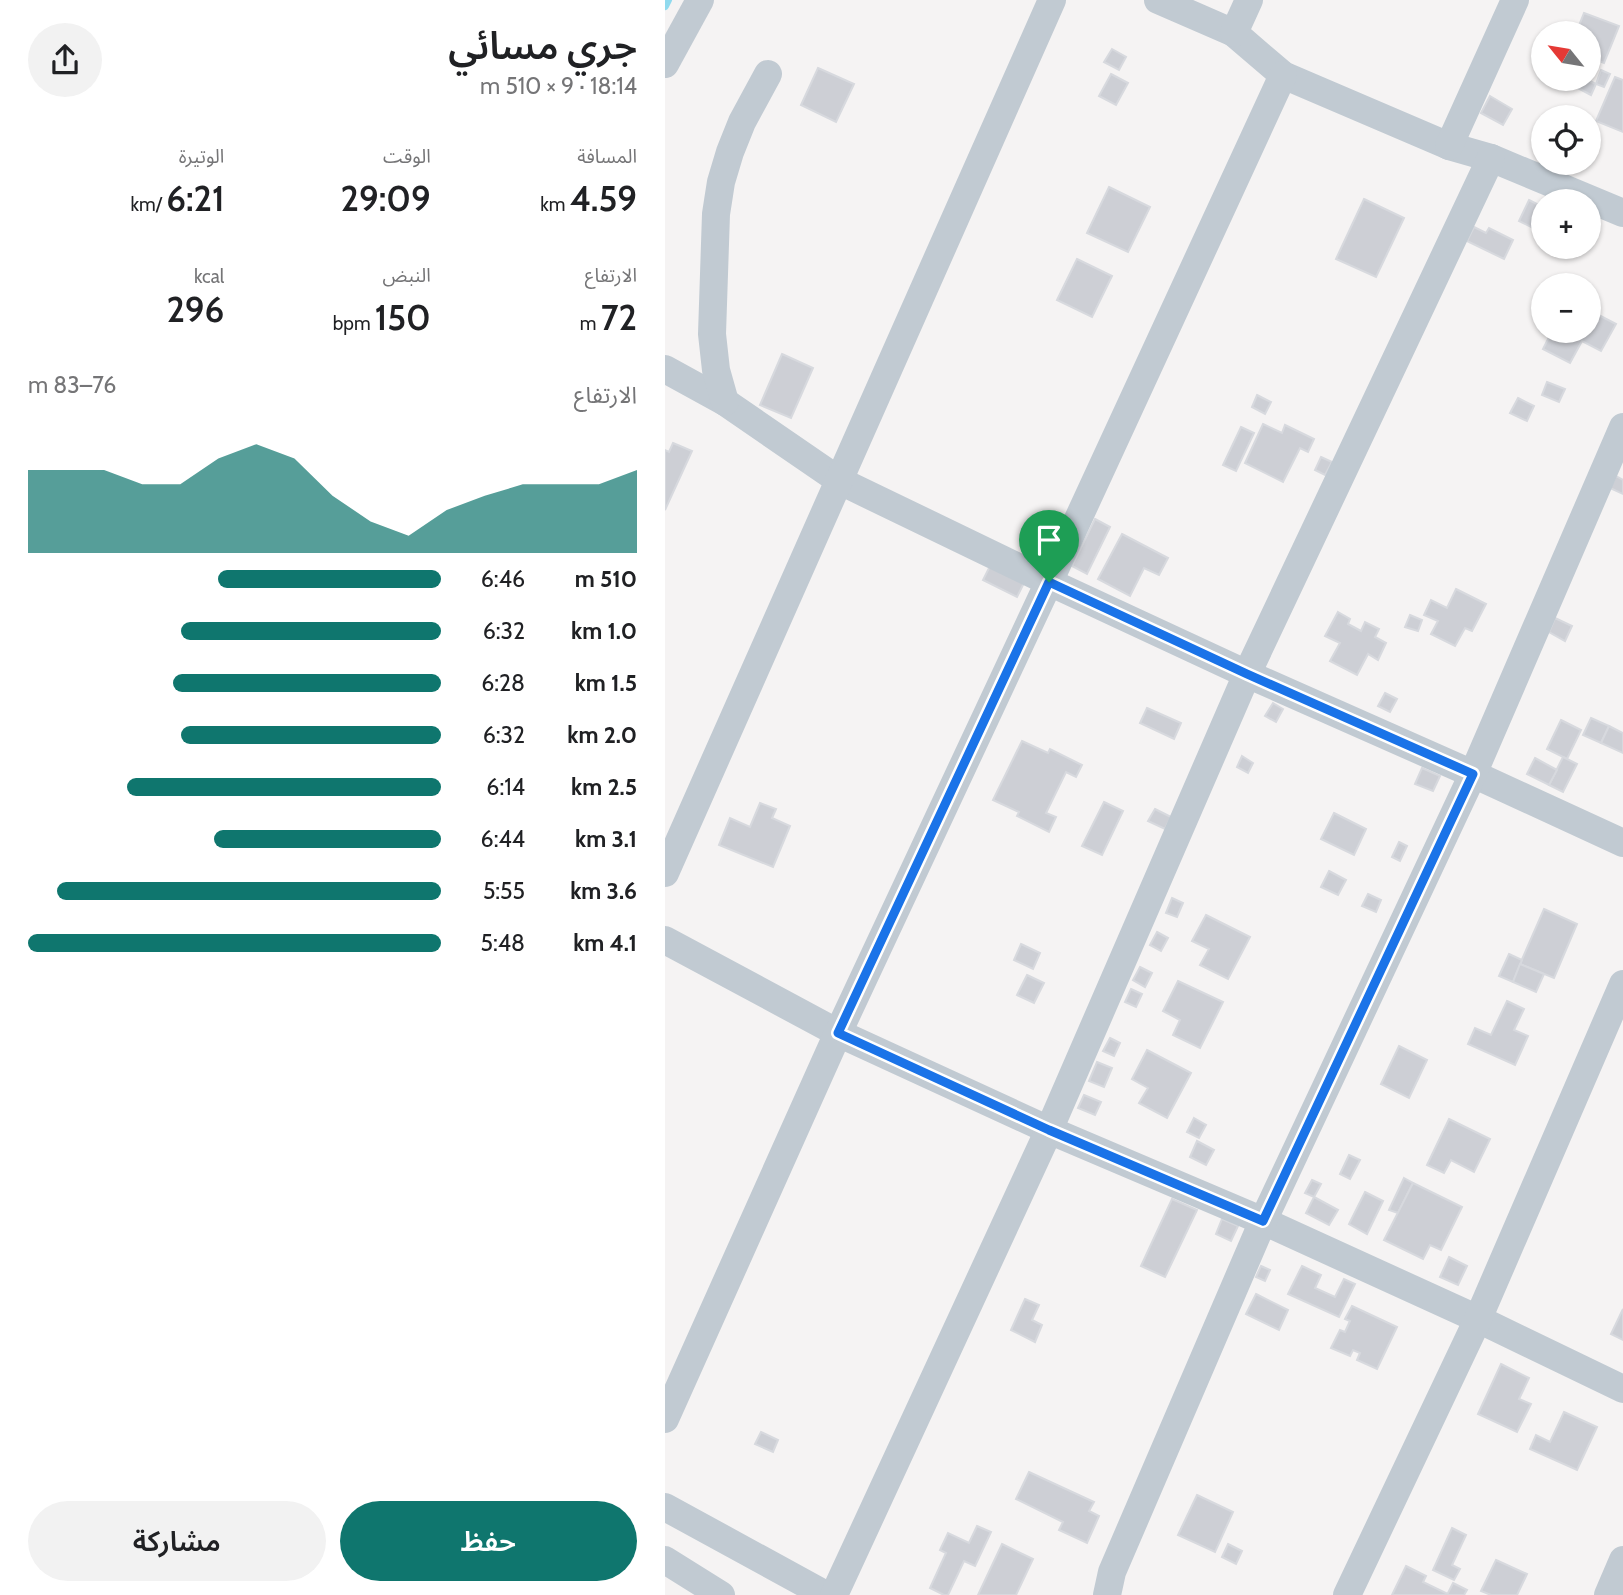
<!DOCTYPE html>
<html lang="ar">
<head>
<meta charset="utf-8">
<style>
	:root { --surface:#fff; --page:#f2f2f2; --text:#202124; --muted:#757577; --accent:#0f766e }
	body { margin:0; font-family:Cabin,"Noto Sans Arabic",sans-serif; background:var(--page); color:var(--text); direction:rtl; height:100vh; display:flex; flex-direction:column; font-size:26px; white-space:nowrap }
	* { box-sizing:border-box; margin:0 }
	p { font-size:23px; color:var(--muted) }
	.icon { flex:none; width:38px; height:38px; fill:none; stroke:currentColor; stroke-width:2; stroke-linecap:round; stroke-linejoin:round }
	.map { position:relative; flex:1; overflow:hidden; direction:ltr }
	.details { display:flex; flex-direction:column; background:var(--surface); width:665px }
	.details>* { flex:none }
	.needle { width:46px; rotate:300deg }
	.controls { position:absolute; left:866px; top:21px; display:grid; gap:14px }
	.controls a { display:grid; place-items:center; width:70px; height:70px; border-radius:50%; background:var(--surface); box-shadow:0 2px 5px #0004; font-size:35px }
	.pin { position:absolute; display:grid; place-items:center; width:60px; height:60px; color:#fff; margin:-72px -30px; border-radius:50% 50% 50% 0; rotate:-45deg; box-shadow:0 0 7px #0007 }
	.pin .icon { rotate:45deg }
	.round { display:grid; place-items:center; flex:none; width:74px; height:74px; border-radius:37px; background:var(--page) }
	.overview { display:flex; align-items:center; justify-content:space-between; height:119px; padding:0 28px }
	h1 { font-size:38px; font-weight:600; line-height:52px }
	.stats { display:grid; grid-template-columns:repeat(3,1fr); gap:10px; height:119px; padding:7px 28px }
	.stats div { display:grid; align-content:center }
	.stats b { font-size:35px; font-weight:600 }
	.stats small { font-size:19px; font-weight:400 }
	.stats p { font-size:19px }
	.chart { height:196px; padding:14px 28px }
	.chart p { display:flex; justify-content:space-between }
	.chart svg { width:100%; height:126px; margin-top:7px; fill:var(--accent); opacity:.7 }
	.primary-button { display:flex; gap:14px; margin-top:auto; padding:14px 28px }
	.primary-button a { flex:1; height:80px; border-radius:42px; background:var(--accent); color:#fff; font-size:28px; font-weight:600; line-height:80px; text-align:center }
	.primary-button a+a { background:var(--page); color:var(--text) }
	ul { padding:0 28px; list-style:none; font-size:23px }
	li { display:grid; grid-template-columns:112px 84px 1fr; align-items:center; height:52px }
	li i { height:18px; border-radius:9px; background:var(--accent) }
	main { display:flex; flex:1; min-height:0 }
	.map>svg:first-child { display:block }
</style>
</head>
<body>
<main>
<div class="map">
<svg width="958" height="1595" viewBox="0 0 958 1595">
	<rect width="100%" height="100%" fill="#f5f3f3"/>
	<g fill="none" stroke-linecap="round" stroke-linejoin="round">
		<!-- stream -->
		<polyline stroke="#90daee" stroke-width="8" points="0,6 3,0"/>
	</g>
	<!-- building -->
	<g fill="#cdcfd5" stroke="#d7d9de" stroke-width="2">
		<polygon points="919,13 954,26 939,63 924,57 924,33 911,33"/>
		<polygon points="447,49 461,57 454,70 439,62"/>
		<polygon points="153,68 189,84 171,122 136,105"/>
		<polygon points="936,70 945,74 939,87 931,84"/>
		<polygon points="446,74 463,83 451,105 434,96"/>
		<polygon points="950,77 958,80 958,132 931,121"/>
		<polygon points="913,79 921,79 931,84 926,95 909,86"/>
		<polygon points="825,96 847,109 838,125 816,113"/>
		<polygon points="444,187 485,207 463,252 422,233"/>
		<polygon points="699,199 739,218 711,277 671,259"/>
		<polygon points="864,200 878,207 878,233 854,221"/>
		<polygon points="809,227 821,233 824,228 848,240 839,259 802,241"/>
		<polygon points="412,259 447,276 427,317 392,300"/>
		<polygon points="924,310 951,324 936,351 917,341 905,363 878,349 887,331 924,331"/>
		<polygon points="117,354 148,368 126,418 95,405"/>
		<polygon points="882,382 900,389 894,402 877,395"/>
		<polygon points="592,395 606,402 600,414 587,407"/>
		<polygon points="853,398 869,406 862,421 845,413"/>
		<polygon points="598,424 617,433 620,425 649,439 643,452 635,448 618,482 580,463"/>
		<polygon points="576,427 589,433 571,471 558,465"/>
		<polygon points="8,443 27,451 0,510 0,450 4,452"/>
		<polygon points="656,457 667,462 660,475 650,470"/>
		<polygon points="951,476 958,480 958,494 945,488"/>
		<polygon points="430,519 445,527 422,574 407,566"/>
		<polygon points="457,534 503,558 494,575 479,568 465,596 433,579"/>
		<polygon points="325,566 359,583 352,597 318,580"/>
		<polygon points="791,589 821,604 807,631 800,628 790,646 766,634 773,621 759,615 766,600 782,608"/>
		<polygon points="673,612 685,619 683,624 696,631 700,622 714,629 710,637 721,643 713,660 703,654 692,675 665,661 675,643 660,636"/>
		<polygon points="745,615 757,620 753,631 740,627"/>
		<polygon points="890,618 907,626 900,641 884,632"/>
		<polygon points="720,693 732,699 725,712 713,706"/>
		<polygon points="608,703 618,709 611,722 600,716"/>
		<polygon points="482,708 516,723 509,739 475,723"/>
		<polygon points="926,718 944,726 936,743 918,735"/>
		<polygon points="896,720 916,730 902,759 882,749"/>
		<polygon points="944,726 958,733 958,753 936,743"/>
		<polygon points="357,741 383,753 385,749 417,765 411,777 401,772 381,813 391,817 384,832 352,816 354,812 328,800"/>
		<polygon points="577,756 588,763 583,773 572,767"/>
		<polygon points="898,757 912,764 898,792 884,785"/>
		<polygon points="870,758 892,770 884,785 862,774"/>
		<polygon points="757,768 775,776 768,791 750,784"/>
		<polygon points="439,802 458,811 437,855 417,846"/>
		<polygon points="95,803 111,809 107,818 125,826 108,867 54,845 65,818 85,827"/>
		<polygon points="490,809 506,817 500,829 483,821"/>
		<polygon points="669,813 701,829 689,855 656,839"/>
		<polygon points="734,842 742,846 735,861 727,857"/>
		<polygon points="664,871 681,880 673,895 656,887"/>
		<polygon points="703,894 716,900 711,912 697,906"/>
		<polygon points="507,898 518,903 512,917 501,913"/>
		<polygon points="879,909 912,924 889,978 855,964"/>
		<polygon points="541,915 585,937 563,979 535,965 544,949 527,941"/>
		<polygon points="492,932 503,938 496,951 485,945"/>
		<polygon points="356,944 375,953 368,969 349,960"/>
		<polygon points="844,954 857,960 848,982 834,976"/>
		<polygon points="855,964 879,974 871,992 848,982"/>
		<polygon points="475,967 487,973 480,987 468,980"/>
		<polygon points="362,975 379,983 369,1003 352,995"/>
		<polygon points="513,981 558,1002 535,1048 508,1035 515,1020 498,1011"/>
		<polygon points="466,989 477,994 471,1007 460,1002"/>
		<polygon points="842,1001 859,1009 849,1030 863,1036 850,1065 803,1044 810,1028 826,1035"/>
		<polygon points="445,1038 455,1043 449,1056 438,1051"/>
		<polygon points="734,1046 762,1060 744,1098 716,1084"/>
		<polygon points="482,1050 526,1073 502,1118 474,1103 483,1088 467,1079"/>
		<polygon points="432,1062 447,1068 439,1087 424,1081"/>
		<polygon points="419,1095 436,1102 430,1115 413,1108"/>
		<polygon points="529,1118 541,1125 534,1138 522,1132"/>
		<polygon points="784,1119 825,1139 809,1172 786,1160 779,1173 762,1165"/>
		<polygon points="532,1141 549,1150 541,1165 525,1157"/>
		<polygon points="684,1155 695,1160 685,1179 675,1174"/>
		<polygon points="739,1178 748,1183 733,1213 724,1210"/>
		<polygon points="647,1180 656,1184 649,1197 640,1193"/>
		<polygon points="748,1183 797,1207 776,1250 765,1245 758,1259 719,1240"/>
		<polygon points="700,1192 718,1201 702,1234 684,1224"/>
		<polygon points="649,1197 673,1210 664,1225 641,1213"/>
		<polygon points="507,1199 532,1210 500,1277 476,1266"/>
		<polygon points="557,1219 573,1226 566,1241 551,1234"/>
		<polygon points="784,1257 802,1266 793,1285 775,1277"/>
		<polygon points="596,1266 605,1270 600,1281 591,1277"/>
		<polygon points="637,1266 656,1275 650,1288 670,1297 679,1279 690,1284 674,1317 623,1294"/>
		<polygon points="591,1294 623,1310 614,1330 581,1314"/>
		<polygon points="360,1299 374,1305 367,1320 377,1325 370,1342 346,1330"/>
		<polygon points="687,1306 732,1327 712,1369 692,1360 695,1353 688,1350 685,1356 666,1348 675,1330 680,1332 685,1321 680,1319"/>
		<polygon points="958,1309 958,1340 946,1334"/>
		<polygon points="836,1364 864,1378 854,1399 866,1404 852,1432 813,1414"/>
		<polygon points="899,1412 932,1427 912,1470 865,1449 871,1435 885,1442"/>
		<polygon points="96,1432 113,1440 108,1452 90,1444"/>
		<polygon points="364,1472 429,1502 424,1511 434,1516 422,1543 394,1530 398,1522 351,1499"/>
		<polygon points="532,1495 568,1512 550,1552 513,1535"/>
		<polygon points="312,1526 326,1532 310,1566 299,1561 283,1595 279,1595 265,1588 281,1553 275,1550 283,1533 304,1543"/>
		<polygon points="787,1528 801,1535 787,1565 795,1569 789,1580 768,1570"/>
		<polygon points="337,1544 368,1559 351,1595 313,1595"/>
		<polygon points="563,1544 577,1551 571,1564 557,1557"/>
		<polygon points="831,1560 862,1574 852,1595 826,1595 816,1591"/>
		<polygon points="741,1566 761,1576 758,1582 783,1594 782,1595 727,1595"/>
		<polygon points="788,1583 802,1590 799,1595 782,1595"/>
	</g>
	<g fill="none" stroke-linecap="round" stroke-linejoin="round">
		<!-- minor -->
		<g stroke="#c1cad2" stroke-width="28">
			<polyline points="493,0 569,33 618,75 784,146 826,158 958,213"/>
			<polyline points="569,33 584,0"/>
			<polyline points="0,64 35,0"/>
			<polyline points="784,146 850,0"/>
			<polyline points="0,369 60,402 175,481 384,582 582,674 808,774 958,843"/>
			<polyline points="60,402 51,370 47,334 51,214 56,182 65,152 77,122 103,74"/>
			<polyline points="0,873 387,0"/>
			<polyline points="0,940 173,1033 384,1130 598,1221 813,1319 958,1389"/>
			<polyline points="0,1419 173,1033 384,582 618,75"/>
			<polyline points="0,1507 161,1595"/>
			<polyline points="0,1560 56,1595"/>
			<polyline points="169,1595 384,1130 582,674 826,158"/>
			<polyline points="442,1595 447,1572 598,1221 808,774 958,427"/>
			<polyline points="682,1595 813,1319 958,984"/>
			<polyline points="943,1595 958,1560"/>
		</g>
	</g>
	<g fill="none" stroke-linecap="round" stroke-linejoin="round">
		<defs>
			<polygon id="route" points="384,582 582,674 808,774 598,1221 384,1130 173,1033"/>
		</defs>
		<!-- route casing -->
		<use href="#route" stroke="#fff" stroke-width="14"/>
		<!-- route -->
		<use href="#route" stroke="#1a73e8" stroke-width="9"/>
	</g>
</svg>
<div class="controls">
<a><svg class="needle" viewBox="-14 -14 28 28"><path d="M0-13l5 13h-10z" fill="#e53935"/><path d="M0 13l5-13h-10z" fill="#757577"/></svg></a>
<a><svg class="icon" aria-label="locate" viewBox="0 0 24 24"><circle cx="12" cy="12" r="6"/><path d="M12 2v4M12 18v4M2 12h4M18 12h4"/></svg></a>
<a>+</a>
<a>−</a>
</div>
<div class="pin" style="left:384px;top:582px;background:#1e9e55"><svg class="icon" aria-label="arrive" viewBox="0 0 24 24"><path d="M6 21V4h12l-3 4 3 4H6"/></svg></div>
</div>
<section class="details">
<div class="overview"><div><h1>جري مسائي</h1><p>18:14 · 9 × 510 m</p></div><a class="round"><svg class="icon" aria-label="share" viewBox="0 0 24 24"><path d="M12 15V3M7 8l5-5 5 5M5 13v7h14v-7"/></svg></a></div>
<div class="stats">
<div><p>المسافة</p><b>4.59<small> km</small></b></div>
<div><p>الوقت</p><b>29:09</b></div>
<div><p>الوتيرة</p><b>6:21<small> /km</small></b></div>
</div>
<div class="stats">
<div><p>الارتفاع</p><b>72<small> m</small></b></div>
<div><p>النبض</p><b>150<small> bpm</small></b></div>
<div><p>kcal</p><b>296</b></div>
</div>
<div class="chart"><p><span>الارتفاع</span>76–83 m</p>
<svg viewBox="0 0 160 44" preserveAspectRatio="none"><path d="M0 44V15L10 15L20 15L30 20L40 20L50 11L60 6L70 11L80 24L90 33L100 38L110 29L120 24L130 20L140 20L150 20L160 15V44z"/></svg>
</div>
<ul>
<li><b>510 m</b>6:46<i style="width:54%"></i></li>
<li><b>1.0 km</b>6:32<i style="width:63%"></i></li>
<li><b>1.5 km</b>6:28<i style="width:65%"></i></li>
<li><b>2.0 km</b>6:32<i style="width:63%"></i></li>
<li><b>2.5 km</b>6:14<i style="width:76%"></i></li>
<li><b>3.1 km</b>6:44<i style="width:55%"></i></li>
<li><b>3.6 km</b>5:55<i style="width:93%"></i></li>
<li><b>4.1 km</b>5:48<i style="width:100%"></i></li>
</ul>
<div class="primary-button"><a>حفظ</a><a>مشاركة</a></div>
</section>
</main>
</body>
</html>
